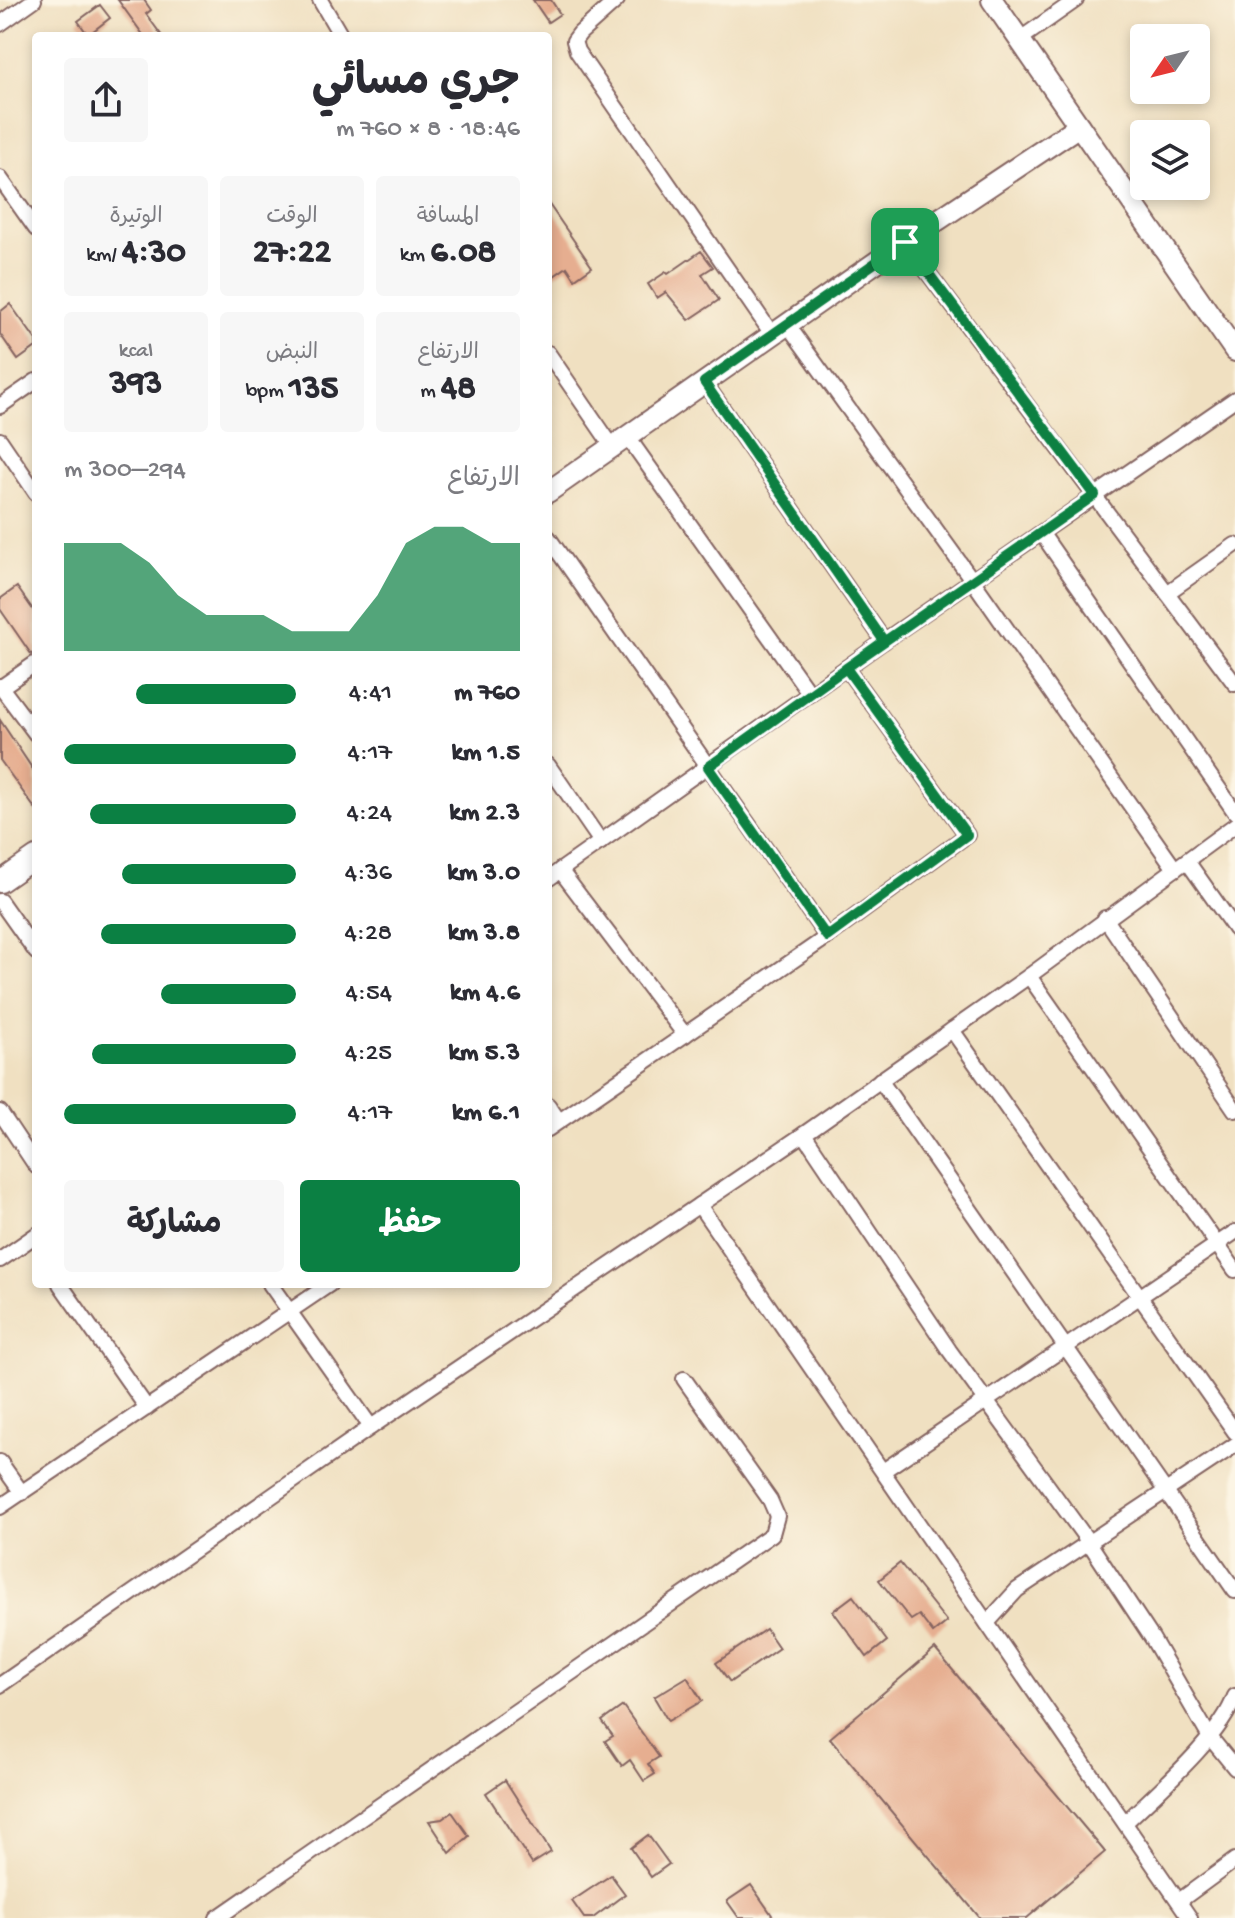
<!DOCTYPE html>
<html lang="ar">
<head>
<meta charset="utf-8">
<style>
	:root { --surface:#fff; --page:#f7f7f7; --text:#2b2b33; --muted:#7c7c81; --accent:#0b8043 }
	body { margin:0; font-family:"Gochi Hand","Playpen Sans Arabic",sans-serif; background:var(--page); color:var(--text); direction:rtl; height:100vh; display:flex; flex-direction:column; font-size:30px; white-space:nowrap }
	* { box-sizing:border-box; margin:0 }
	p { font-size:26px; color:var(--muted) }
	.icon { flex:none; width:44px; height:44px; fill:none; stroke:currentColor; stroke-width:2; stroke-linecap:round; stroke-linejoin:round }
	.map { position:relative; flex:1; overflow:hidden; direction:ltr }
	.drawer { position:absolute; left:32px; top:32px; width:520px; height:1256px; display:flex; flex-direction:column; background:var(--surface); border-radius:8px; box-shadow:0 4px 12px #0003; direction:rtl }
	.drawer>* { flex:none }
	.needle { width:52px; rotate:235deg }
	.tools { position:absolute; left:1130px; top:24px; display:grid; gap:16px }
	.tools a { display:grid; place-items:center; width:80px; height:80px; border-radius:8px; background:var(--surface); box-shadow:0 4px 12px #0003; font-size:40px }
	.pin { position:absolute; display:grid; place-items:center; width:68px; height:68px; color:#fff; margin:-34px; border-radius:16px; box-shadow:0 4px 12px #0006 }
	.round { display:grid; place-items:center; flex:none; width:84px; height:84px; border-radius:8px; background:var(--page) }
	.headline { display:flex; align-items:center; justify-content:space-between; height:136px; padding:0 32px }
	h1 { font-size:44px; font-weight:700; line-height:60px }
	.figures { display:grid; grid-template-columns:repeat(3,1fr); gap:12px; height:136px; padding:8px 32px }
	.figures div { display:grid; align-content:center; border-radius:8px; background:var(--page); text-align:center }
	.figures b { font-size:34px; font-weight:700 }
	.figures small { font-size:22px; font-weight:400 }
	.figures p { font-size:22px }
	.chart { height:224px; padding:16px 32px }
	.chart p { display:flex; justify-content:space-between }
	.chart svg { width:100%; height:144px; margin-top:8px; fill:var(--accent); opacity:.7 }
	.primary-button { display:flex; gap:16px; margin-top:auto; padding:16px 32px }
	.primary-button a { flex:1; height:92px; border-radius:8px; background:var(--accent); color:#fff; font-size:32px; font-weight:700; line-height:92px; text-align:center }
	.primary-button a+a { background:var(--page); color:var(--text) }
	ul { padding:0 32px; list-style:none; font-size:26px }
	li { display:grid; grid-template-columns:128px 96px 1fr; align-items:center; height:60px }
	li i { height:20px; border-radius:10px; background:var(--accent) }
	.map>svg:first-child { display:block }
</style>
</head>
<body>
<div class="map">
<svg width="1235" height="1918" viewBox="0 0 1235 1918">
	<rect width="100%" height="100%" fill="#fcf5e5"/>
	<filter id="ink" filterUnits="userSpaceOnUse"><feTurbulence type="fractalNoise" baseFrequency=".0125" numOctaves="2"/><feDisplacementMap in="SourceGraphic" scale="16" xChannelSelector="R" yChannelSelector="G"/><feConvolveMatrix kernelMatrix="1 2 1 2 8 2 1 2 1" color-interpolation-filters="sRGB"/></filter>
	<filter id="wash" filterUnits="userSpaceOnUse"><feTurbulence type="fractalNoise" baseFrequency=".006" numOctaves="4" result="noise"/><feDisplacementMap in="SourceGraphic" scale="32" xChannelSelector="R" yChannelSelector="G"/><feGaussianBlur stdDeviation="1.8" result="paint"/><feColorMatrix in="noise" values="0 0 0 0 0 0 0 0 0 0 0 0 0 0 0 0 0 1.4 0 .05"/><feComposite in="paint" operator="in"/></filter>
	<g filter="url(#wash)">
		<rect width="100%" height="100%" fill="#f0e0c1"/>
		<g id="blocks">
			<!-- building -->
			<g fill="#e6ae90">
				<polygon points="118,0 144,0 151,10 146,14 162,36 144,36"/>
				<polygon points="533,0 551,0 560,14 548,22"/>
				<polygon points="100,5 110,18 88,35 78,21"/>
				<polygon points="548,203 592,267 575,279 567,267 548,280"/>
				<polygon points="701,251 713,267 702,274 719,300 689,320 666,292 657,298 648,284 666,272 668,274"/>
				<polygon points="10,304 36,340 36,347 18,360 0,334 0,312"/>
				<polygon points="17,587 36,614 36,653 31,654 0,609 0,599"/>
				<polygon points="0,720 36,774 36,810 0,760"/>
				<polygon points="900,1563 947,1622 933,1633 919,1615 911,1620 879,1580"/>
				<polygon points="853,1596 887,1641 867,1657 833,1611"/>
				<polygon points="766,1629 779,1648 730,1682 716,1663"/>
				<polygon points="935,1649 1105,1852 1027,1918 980,1918 830,1738"/>
				<polygon points="687,1677 702,1701 668,1721 654,1697"/>
				<polygon points="623,1706 659,1757 648,1764 655,1774 644,1781 630,1760 622,1766 605,1741 613,1736 602,1721"/>
				<polygon points="505,1780 551,1852 532,1864 486,1793"/>
				<polygon points="452,1812 469,1836 450,1853 429,1821 442,1819"/>
				<polygon points="648,1835 669,1864 651,1877 631,1848"/>
				<polygon points="611,1875 625,1894 593,1918 584,1918 572,1901"/>
				<polygon points="751,1885 774,1918 739,1918 727,1901"/>
			</g>
		</g>
	</g>
	<g filter="url(#ink)">
		<use href="#blocks" fill-opacity="0" stroke="#846360" stroke-width="2"/>
		<g fill="none" stroke-linecap="round" stroke-linejoin="round">
			<defs>
				<g id="street">
					<polyline points="320,0 341,36"/>
					<polyline points="617,0 580,33 574,41 577,51 772,334"/>
					<polyline points="0,24 34,0"/>
					<polyline points="1019,40 1076,0"/>
					<polyline points="0,178 36,229"/>
					<polyline points="905,242 1235,684"/>
					<polyline points="787,324 973,581 1175,869"/>
					<polyline points="548,353 612,446"/>
					<polyline points="704,382 884,641"/>
					<polyline points="0,406 36,381"/>
					<polyline points="627,436 810,694"/>
					<polyline points="0,440 36,493"/>
					<polyline points="1042,534 1235,812"/>
					<polyline points="548,537 827,937"/>
					<polyline points="1167,593 1235,545"/>
					<polyline points="0,686 36,734"/>
					<polyline points="0,688 36,663"/>
					<polyline points="548,765 601,842"/>
					<polyline points="1187,861 1235,929"/>
					<polyline points="560,870 685,1035"/>
					<polyline points="548,879 884,641 1235,399"/>
					<polyline points="0,901 36,952"/>
					<polyline points="1105,918 1235,1110"/>
					<polyline points="1029,976 1235,1270"/>
					<polyline points="952,1030 1235,1432"/>
					<polyline points="880,1080 1235,1591"/>
					<polyline points="548,1105 559,1121"/>
					<polyline points="0,1112 36,1166"/>
					<polyline points="548,1129 827,937 967,835 846,668"/>
					<polyline points="804,1134 949,1350 1088,1541 1152,1638 1209,1736 1235,1768"/>
					<polyline points="699,1205 1190,1918"/>
					<polyline points="0,1260 36,1235"/>
					<polyline points="60,1284 147,1408"/>
					<polyline points="270,1284 371,1427"/>
					<polyline points="0,1462 22,1493"/>
					<polyline points="883,1471 1235,1232"/>
					<polyline points="0,1507 330,1284"/>
					<polyline points="987,1623 1017,1590 1235,1445"/>
					<polyline points="0,1685 371,1427 804,1134 1029,976 1235,825"/>
					<path d="M 1125,1823 C 1157,1792 1221,1737 1235,1696"/>
					<polyline points="1179,1901 1235,1860"/>
					<polyline points="217,1918 772,1534 777,1516 770,1500 684,1379"/>
				</g>
				<g id="secondary">
					<polyline points="992,0 1235,351"/>
					<polyline points="548,492 905,242 1079,126"/>
					<polyline points="0,882 36,857"/>
				</g>
			</defs>
			<!-- street casing -->
			<use href="#street" stroke="#846360" stroke-width="18"/>
			<!-- secondary casing -->
			<use href="#secondary" stroke="#846360" stroke-width="24"/>
			<!-- street -->
			<use href="#street" stroke="#fff" stroke-width="14"/>
			<!-- secondary -->
			<use href="#secondary" stroke="#fff" stroke-width="20"/>
		</g>
	</g>
	<g fill="none" stroke-linecap="round" stroke-linejoin="round" filter="url(#ink)">
		<defs>
			<polyline id="route" points="905,242 704,382 884,641 708,767 827,937 967,835 846,668 1095,495 905,242"/>
		</defs>
		<!-- route casing -->
		<use href="#route" stroke="#fff" stroke-width="16"/>
		<!-- route -->
		<use href="#route" stroke="#0b8043" stroke-width="10"/>
	</g>
</svg>
<div class="tools">
<a><svg class="needle" viewBox="-14 -14 28 28"><path d="M0-13l5 13h-10z" fill="#e53935"/><path d="M0 13l5-13h-10z" fill="#7c7c81"/></svg></a>
<a><svg class="icon" aria-label="layers" viewBox="0 0 24 24"><path d="M12 4l9 5-9 5-9-5zM3 14l9 5 9-5"/></svg></a>
</div>
<div class="pin" style="left:905px;top:242px;background:#1e9e55"><svg class="icon" aria-label="arrive" viewBox="0 0 24 24"><path d="M6 21V4h12l-3 4 3 4H6"/></svg></div>
<section class="drawer">
<div class="headline"><div><h1>جري مسائي</h1><p>18:46 · 8 × 760 m</p></div><a class="round"><svg class="icon" aria-label="share" viewBox="0 0 24 24"><path d="M12 15V3M7 8l5-5 5 5M5 13v7h14v-7"/></svg></a></div>
<div class="figures">
<div><p>المسافة</p><b>6.08<small> km</small></b></div>
<div><p>الوقت</p><b>27:22</b></div>
<div><p>الوتيرة</p><b>4:30<small> /km</small></b></div>
</div>
<div class="figures">
<div><p>الارتفاع</p><b>48<small> m</small></b></div>
<div><p>النبض</p><b>135<small> bpm</small></b></div>
<div><p>kcal</p><b>393</b></div>
</div>
<div class="chart"><p><span>الارتفاع</span>294–300 m</p>
<svg viewBox="0 0 160 44" preserveAspectRatio="none"><path d="M0 44V11L10 11L20 11L30 17L40 27L50 33L60 33L70 33L80 38L90 38L100 38L110 27L120 11L130 6L140 6L150 11L160 11V44z"/></svg>
</div>
<ul>
<li><b>760 m</b>4:41<i style="width:69%"></i></li>
<li><b>1.5 km</b>4:17<i style="width:100%"></i></li>
<li><b>2.3 km</b>4:24<i style="width:89%"></i></li>
<li><b>3.0 km</b>4:36<i style="width:75%"></i></li>
<li><b>3.8 km</b>4:28<i style="width:84%"></i></li>
<li><b>4.6 km</b>4:54<i style="width:58%"></i></li>
<li><b>5.3 km</b>4:25<i style="width:88%"></i></li>
<li><b>6.1 km</b>4:17<i style="width:100%"></i></li>
</ul>
<div class="primary-button"><a>حفظ</a><a>مشاركة</a></div>
</section>
</div>
</body>
</html>
